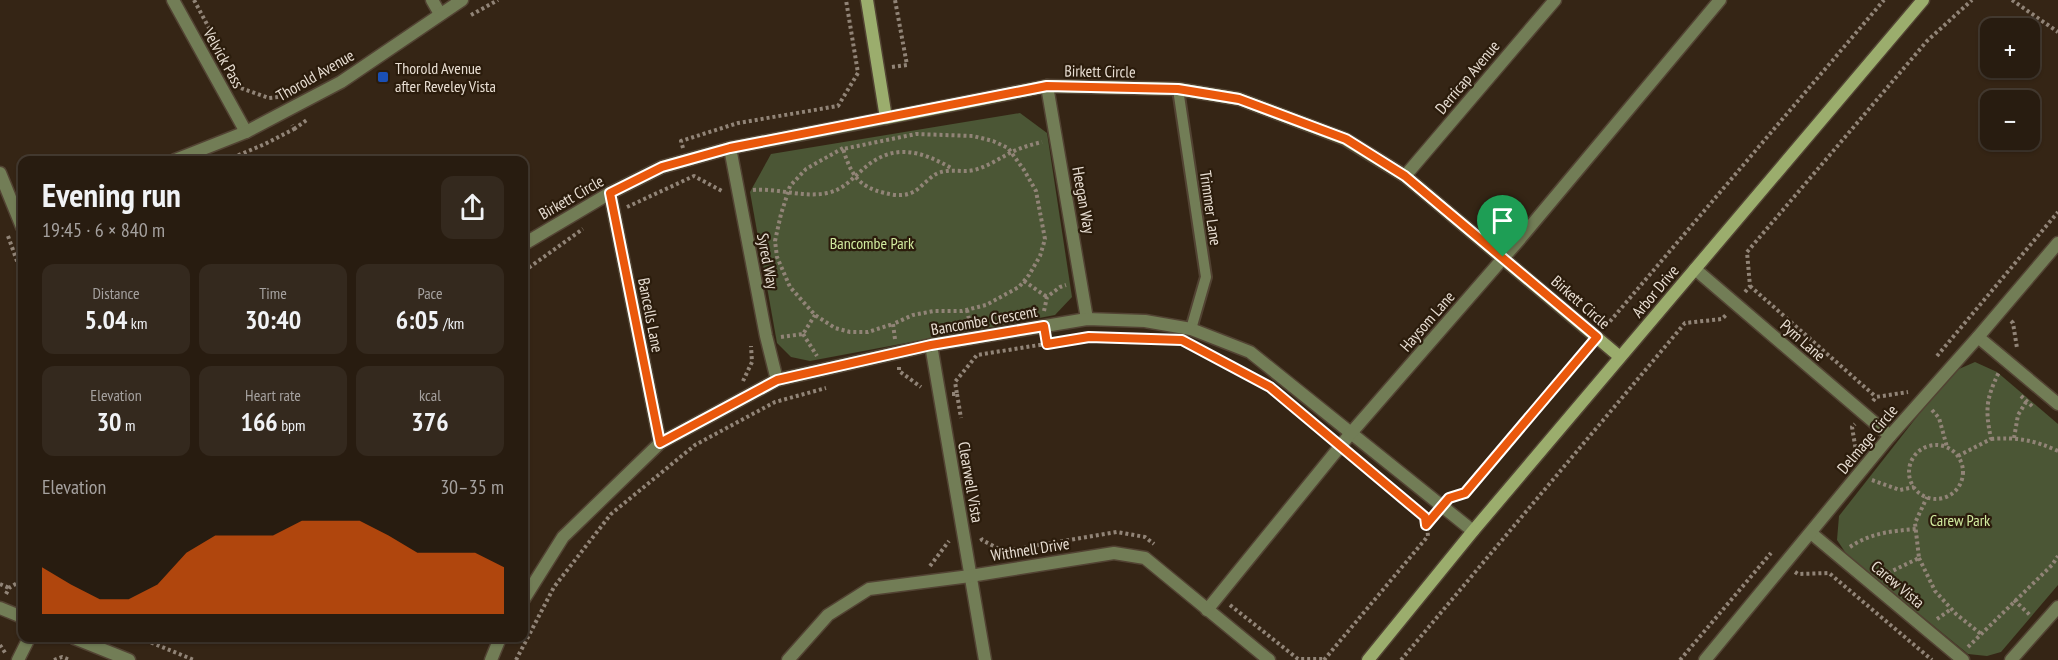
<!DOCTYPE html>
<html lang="en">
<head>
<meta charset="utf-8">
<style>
	:root { --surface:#281c10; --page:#34291e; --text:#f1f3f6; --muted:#a5a19f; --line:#443a30; --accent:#ea580c }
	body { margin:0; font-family:"PT Sans Narrow",sans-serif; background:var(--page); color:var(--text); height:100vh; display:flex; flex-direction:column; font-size:22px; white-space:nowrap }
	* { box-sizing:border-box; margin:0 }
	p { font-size:20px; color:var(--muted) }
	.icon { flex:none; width:33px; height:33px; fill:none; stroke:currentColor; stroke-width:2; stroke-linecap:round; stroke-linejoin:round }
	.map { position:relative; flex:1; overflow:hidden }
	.panel { position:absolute; left:18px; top:156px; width:510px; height:486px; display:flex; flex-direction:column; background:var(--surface); border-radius:12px; box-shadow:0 2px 4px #0004,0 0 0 2px var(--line) }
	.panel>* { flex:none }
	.fabs { position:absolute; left:1980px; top:18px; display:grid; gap:12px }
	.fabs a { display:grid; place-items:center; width:60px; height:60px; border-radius:12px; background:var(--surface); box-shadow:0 2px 4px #0004,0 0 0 2px var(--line); font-size:30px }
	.pin { position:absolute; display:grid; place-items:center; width:51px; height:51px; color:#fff; margin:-62px -26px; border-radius:50% 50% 50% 0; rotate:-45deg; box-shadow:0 0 6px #0007 }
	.pin .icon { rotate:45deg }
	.round { display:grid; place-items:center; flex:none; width:63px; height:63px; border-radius:12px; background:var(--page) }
	.overview { display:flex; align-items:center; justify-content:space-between; height:102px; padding:0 24px }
	h1 { font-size:33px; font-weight:700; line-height:45px }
	.figures { display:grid; grid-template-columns:repeat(3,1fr); gap:9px; height:102px; padding:6px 24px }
	.figures div { display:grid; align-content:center; border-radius:12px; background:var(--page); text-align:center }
	.figures b { font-size:26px; font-weight:700 }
	.figures small { font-size:16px; font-weight:400 }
	.figures p { font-size:16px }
	.chart { height:168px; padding:12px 24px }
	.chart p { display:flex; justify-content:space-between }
	.chart svg { width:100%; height:108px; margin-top:6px; fill:var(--accent); opacity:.7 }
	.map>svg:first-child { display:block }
</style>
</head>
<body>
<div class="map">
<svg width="2058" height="660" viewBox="0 0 2058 660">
	<rect width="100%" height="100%" fill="#352515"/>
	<!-- green -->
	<g fill="#4b5635">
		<polygon points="1020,113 1047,133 1072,297 1055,315 810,361 791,357 777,343 750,192 771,154"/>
		<polygon points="1975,362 1997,372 2058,424 2058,585 2001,652 1987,656 1968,654 1847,555 1837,540 1839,516 1952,372"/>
	</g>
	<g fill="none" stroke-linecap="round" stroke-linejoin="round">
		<defs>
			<polyline id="lane" points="1178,89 1206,277 1191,329"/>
			<g id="street">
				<polyline points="173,0 246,132"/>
				<polyline points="432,0 440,14"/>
				<polyline points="1047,86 1087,319"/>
				<polyline points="730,148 766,336 777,380"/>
				<polyline points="175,160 246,132 341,82 462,0"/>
				<polyline points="0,173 22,227"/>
				<polyline points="1405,176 1555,0"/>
				<polyline points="610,193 660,443"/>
				<polyline points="524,244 610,193 662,167 730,148 886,118"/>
				<polyline points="1695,269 1890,436"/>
				<polyline points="1978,337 2058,404"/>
				<polyline points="931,345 985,660"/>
				<polyline points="1811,533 1963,660"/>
				<polyline points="524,599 563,537 660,443 777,380 931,345 1087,319 1145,321 1191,329 1250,352 1473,531"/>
				<polyline points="0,608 22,617"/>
				<polyline points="1207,610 1351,433 1519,240 1720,0"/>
				<polyline points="74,638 129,660"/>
				<polyline points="18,660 29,638"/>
				<polyline points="491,660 500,638"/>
				<polyline points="788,660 828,615 869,589 970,576 1114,553 1145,558 1269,660"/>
				<polyline points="1705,660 1890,436 1978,337 2058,243"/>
				<polyline points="2011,660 2058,607"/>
			</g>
			<g id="secondary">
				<polyline points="867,0 886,118 1047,86 1178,89 1239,99 1345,139 1405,176 1620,357"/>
				<polyline points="1368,660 1473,531 1923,0"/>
			</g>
		</defs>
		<!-- lane casing -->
		<use href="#lane" stroke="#524333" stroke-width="14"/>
		<!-- street casing -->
		<use href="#street" stroke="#524333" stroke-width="15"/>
		<!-- secondary casing -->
		<use href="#secondary" stroke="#524333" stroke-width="15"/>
		<!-- path -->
		<g stroke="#918477" stroke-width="4" stroke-dasharray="3 3" stroke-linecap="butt">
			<polyline points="194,0 209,28"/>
			<polyline points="2012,0 2058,32"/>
			<polyline points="471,15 498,0"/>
			<polyline points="892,67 907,65 895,0"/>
			<polyline points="241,88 269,98 278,97"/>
			<polyline points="294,129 308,119"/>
			<polyline points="683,148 681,141 738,123 838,106 858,73 846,0"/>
			<polyline points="843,148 806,169 790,186 781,214 775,241 777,257 790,287 815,315 835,328 850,332 868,332 893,324"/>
			<polyline points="227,160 265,144 294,129 292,125"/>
			<path d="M 753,190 C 778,188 803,198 827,193 C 842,190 850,181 861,171 C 892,142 920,150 953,169"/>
			<polyline points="627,207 694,176 722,191"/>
			<polyline points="8,236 22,275"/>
			<polyline points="524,271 583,229"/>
			<polyline points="1024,281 1047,297"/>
			<polyline points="1750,286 1876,397"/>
			<polyline points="1745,292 1750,286 1747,252 1927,41 1972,0"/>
			<polyline points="967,310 970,324"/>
			<polyline points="1044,311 1047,297 1060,287 1066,285"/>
			<polyline points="2011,321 2013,323 2017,348"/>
			<polyline points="1606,326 1884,0"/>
			<polyline points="803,334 817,356"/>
			<polyline points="781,337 803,334 815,315"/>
			<path d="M 895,339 L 893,324 L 913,315 L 934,311 L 962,311 L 986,305 L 1019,287 L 1029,275 L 1040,256 L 1045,239 L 1036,191 L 1024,170 L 1008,148 L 993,141 L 973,136 L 916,134 L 843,149 C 851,174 858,187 885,193 C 892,195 901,196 908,194 C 920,191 927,178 938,173 C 953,168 962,173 974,170 C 986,167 997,160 1008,154 C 1019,148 1030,145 1042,142"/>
			<polyline points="1205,353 1260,382"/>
			<polyline points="1937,356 2058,212"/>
			<polyline points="899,367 899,371 921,387"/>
			<polyline points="743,381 752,362 751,346"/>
			<polyline points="952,394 957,394 955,382 977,355 1089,337 1147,339"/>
			<polyline points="957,394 961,418"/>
			<polyline points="2021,396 2033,407"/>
			<polyline points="1873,401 1876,397 1908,392"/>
			<polyline points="1932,410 1939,418 1947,447"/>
			<polyline points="2014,438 2018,415 2026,402"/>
			<path d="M 1991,439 C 2017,437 2034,440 2058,451"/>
			<circle cx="1936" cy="472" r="27"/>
			<polyline points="1855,453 1856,451 1852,427 1855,424"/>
			<path d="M 1958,456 L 1991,439 C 1985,409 1986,399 1999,372"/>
			<polyline points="1872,480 1900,490 1914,487"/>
			<polyline points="1453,497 1465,493 1588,348"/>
			<polyline points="981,538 982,540 1003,551 1117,532 1145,537 1154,544"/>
			<path d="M 1850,547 C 1870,533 1892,531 1916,529"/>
			<polyline points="1919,558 1935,591 1956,614 1981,634"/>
			<polyline points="930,566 949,541"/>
			<polyline points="1880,566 1895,579"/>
			<polyline points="1795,572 1798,574 1829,573 1932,660"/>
			<polyline points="1888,573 1919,558 1915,523 1927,497"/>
			<polyline points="0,584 9,588"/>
			<polyline points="6,594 9,588 22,580"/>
			<polyline points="2014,600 2031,616"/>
			<polyline points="1230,605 1298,659 1324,659"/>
			<polyline points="1937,619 1951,609"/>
			<polyline points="140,638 194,660"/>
			<polyline points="0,645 6,654"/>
			<polyline points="1968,647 2052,565 2058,556"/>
			<polyline points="54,660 62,657 70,660"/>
			<polyline points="516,660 554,587 611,514 695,445 775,402 826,388"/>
			<polyline points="1324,660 1428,536 1426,517 1380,479"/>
			<polyline points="1401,660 1685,323 1722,319 1727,314"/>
			<polyline points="1680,660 1771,553"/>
		</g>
		<!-- lane -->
		<use href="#lane" stroke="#727d56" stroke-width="10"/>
		<!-- street -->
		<use href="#street" stroke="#727d56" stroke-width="12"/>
		<!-- secondary -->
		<use href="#secondary" stroke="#9bad6d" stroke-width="12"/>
	</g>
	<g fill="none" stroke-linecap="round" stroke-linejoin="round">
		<defs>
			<polygon id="route" points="1047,86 1178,89 1239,99 1346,139 1405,176 1597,337 1465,493 1449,498 1426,525 1425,517 1270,387 1182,340 1089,337 1047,344 1044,326 931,345 777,380 660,443 610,193 662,167 730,148"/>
		</defs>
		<!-- route casing -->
		<use href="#route" stroke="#fff" stroke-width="12"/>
		<!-- route -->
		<use href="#route" stroke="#ea580c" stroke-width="8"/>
	</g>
	<!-- markers -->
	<rect fill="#1a4fb4" stroke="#2b1c0c" stroke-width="2" x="377" y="71" width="12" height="12" rx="3"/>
	<g text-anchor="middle" stroke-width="4.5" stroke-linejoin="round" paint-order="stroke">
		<!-- street labels -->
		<g font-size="16" fill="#e8ded3" stroke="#2b1c0c">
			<text transform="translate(224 58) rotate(61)" y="6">Velvick Pass</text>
			<text transform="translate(1100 71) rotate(1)" y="6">Birkett Circle</text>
			<text transform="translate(315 75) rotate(-30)" y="6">Thorold Avenue</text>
			<text transform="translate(1467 77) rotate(-50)" y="6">Derricap Avenue</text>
			<text transform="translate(571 197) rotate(-30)" y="6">Birkett Circle</text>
			<text transform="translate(1084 200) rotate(80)" y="6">Heegan Way</text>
			<text transform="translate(1211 208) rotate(82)" y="6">Trimmer Lane</text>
			<text transform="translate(768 261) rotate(79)" y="6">Syred Way</text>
			<text transform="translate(1655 291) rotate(-50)" y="6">Arbor Drive</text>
			<text transform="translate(1581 302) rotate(41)" y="6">Birkett Circle</text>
			<text transform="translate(651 315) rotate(79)" y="6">Bancells Lane</text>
			<text transform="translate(984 320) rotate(-10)" y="6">Bancombe Crescent</text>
			<text transform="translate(1427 321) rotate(-49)" y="6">Haysom Lane</text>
			<text transform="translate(1803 340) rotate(41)" y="6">Pym Lane</text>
			<text transform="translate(1867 439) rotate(-50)" y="6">Delmage Circle</text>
			<text transform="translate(971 482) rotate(80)" y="6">Clearwell Vista</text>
			<text transform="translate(1030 549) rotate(-9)" y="6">Withnell Drive</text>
			<text transform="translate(1898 584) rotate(40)" y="6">Carew Vista</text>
		</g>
		<!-- poi labels -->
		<g font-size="16" fill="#e8ded3" stroke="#2b1c0c" text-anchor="start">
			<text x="395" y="74">Thorold Avenue<tspan x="395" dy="18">after Reveley Vista</tspan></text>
		</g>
		<!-- park labels -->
		<g font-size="16" fill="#d2eb9f" stroke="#2b1c0c">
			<text x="872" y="249">Bancombe Park</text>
			<text x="1960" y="526">Carew Park</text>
		</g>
	</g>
</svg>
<div class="fabs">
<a>+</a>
<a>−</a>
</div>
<div class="pin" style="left:1503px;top:257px;background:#1e9e55"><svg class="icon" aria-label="arrive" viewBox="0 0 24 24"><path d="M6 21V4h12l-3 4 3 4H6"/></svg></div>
<section class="panel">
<div class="overview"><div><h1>Evening run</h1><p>19:45 · 6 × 840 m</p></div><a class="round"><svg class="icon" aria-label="share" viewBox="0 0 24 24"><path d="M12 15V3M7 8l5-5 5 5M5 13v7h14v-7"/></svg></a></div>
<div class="figures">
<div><p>Distance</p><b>5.04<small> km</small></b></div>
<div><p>Time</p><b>30:40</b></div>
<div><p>Pace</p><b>6:05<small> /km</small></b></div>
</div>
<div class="figures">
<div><p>Elevation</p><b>30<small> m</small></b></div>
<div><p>Heart rate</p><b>166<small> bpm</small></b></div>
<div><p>kcal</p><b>376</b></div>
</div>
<div class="chart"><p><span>Elevation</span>30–35 m</p>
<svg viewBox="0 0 160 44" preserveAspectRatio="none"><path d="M0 44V25L10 32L20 38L30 38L40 32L50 19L60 12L70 12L80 12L90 6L100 6L110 6L120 12L130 19L140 19L150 19L160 25V44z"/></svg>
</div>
</section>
</div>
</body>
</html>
